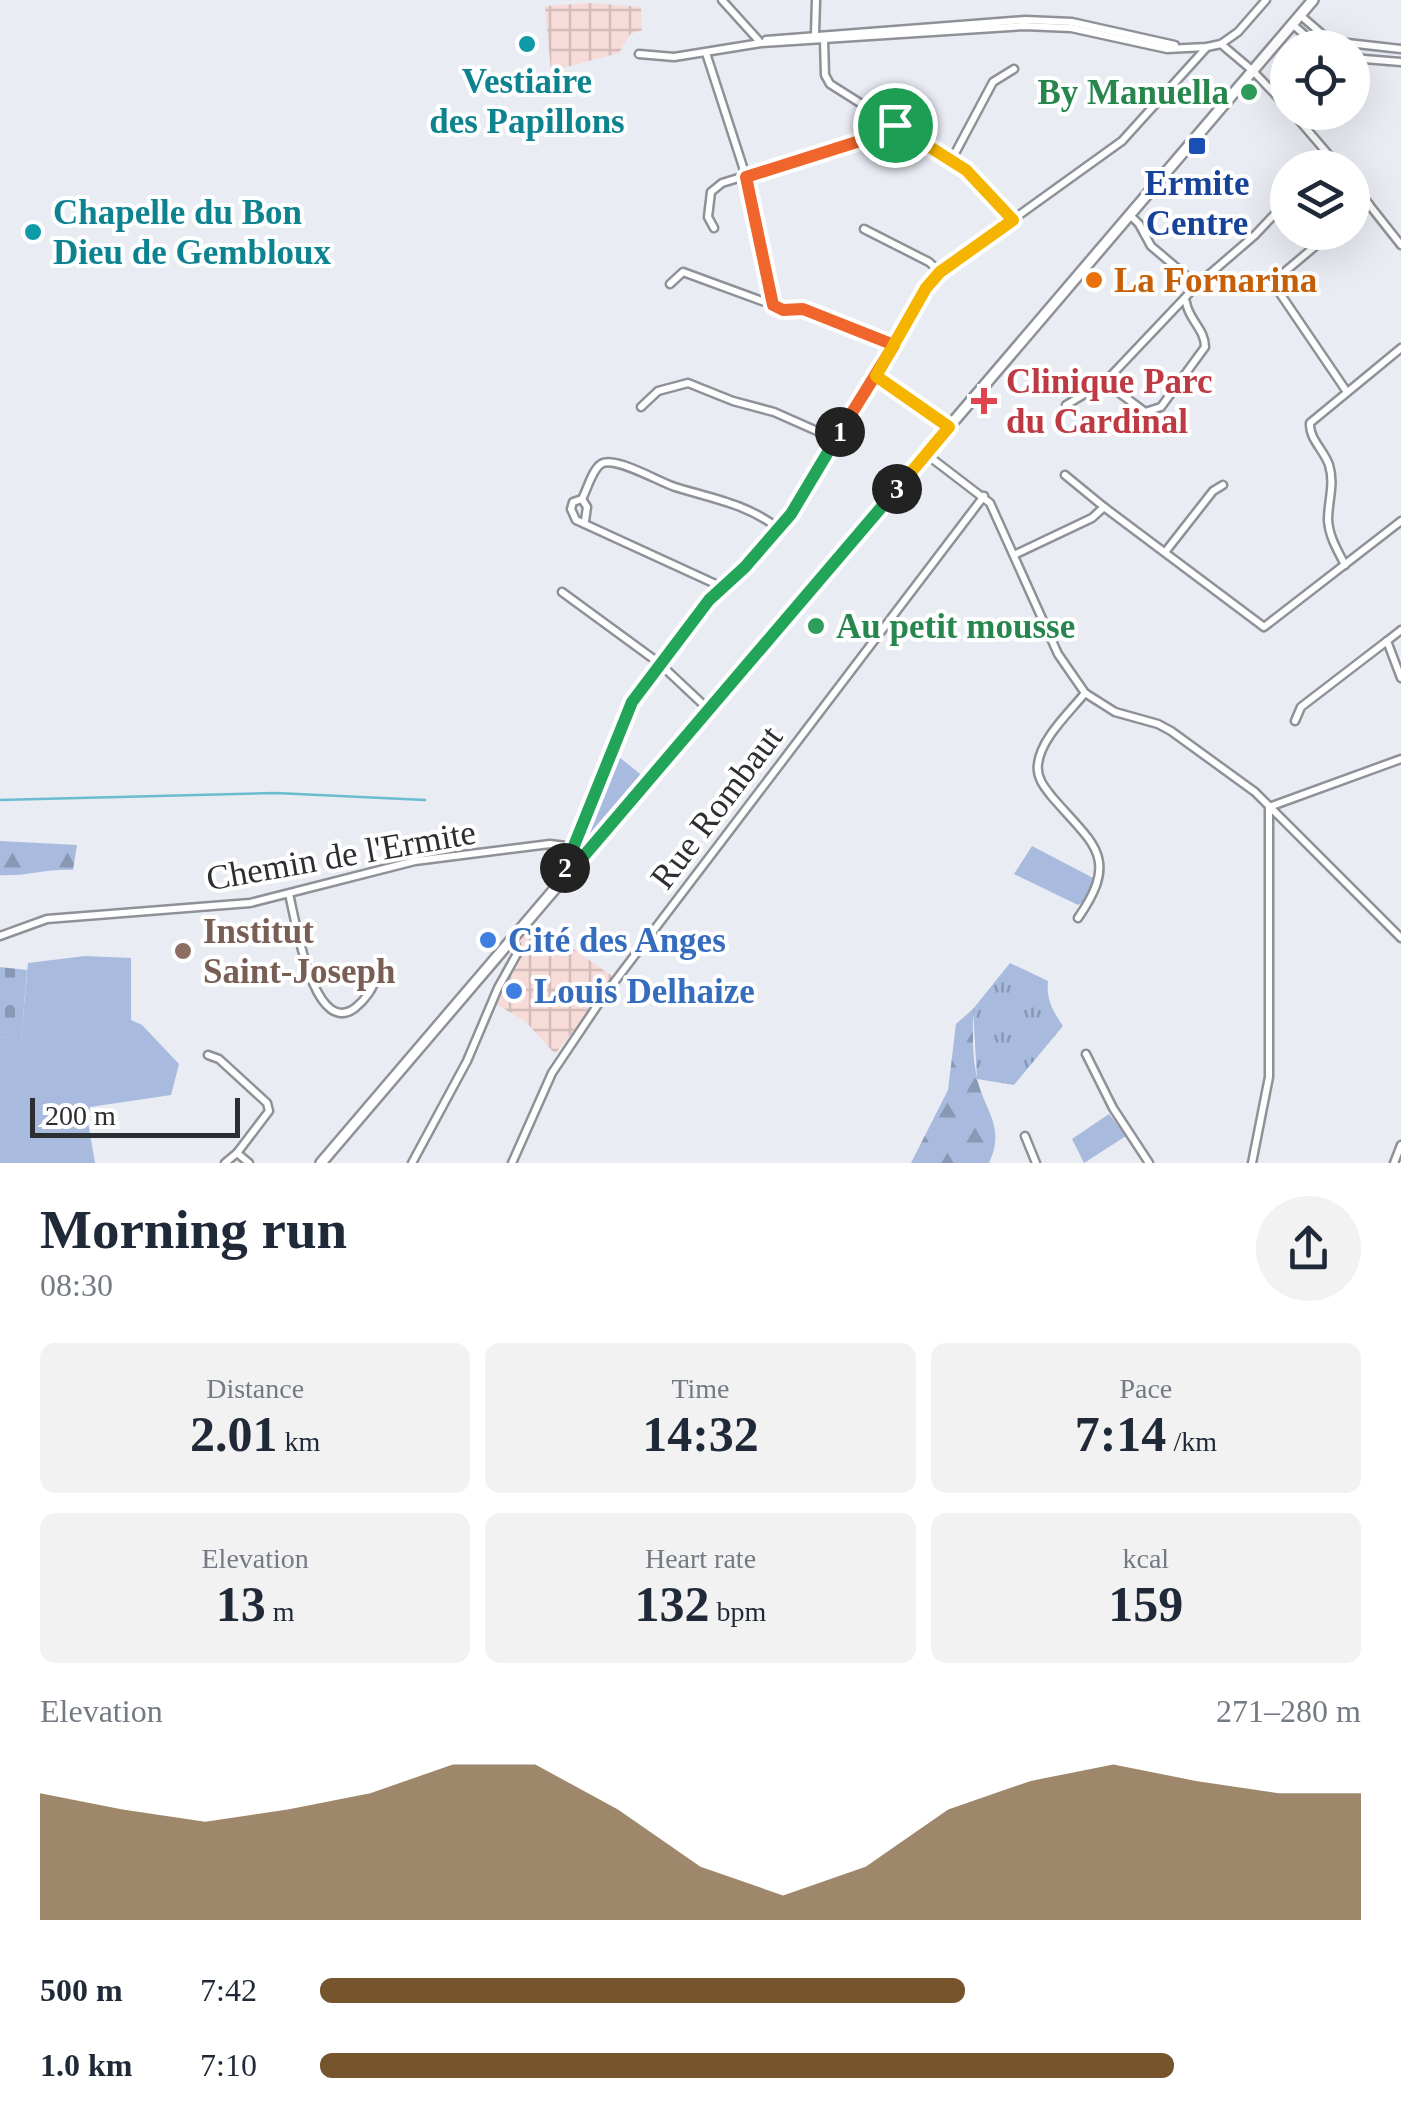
<!DOCTYPE html>
<html lang="en">
<head>
<meta charset="utf-8">
<style>
	:root { --surface:#fff; --page:#f2f2f3; --text:#1f2937; --muted:#747a83; --accent:#76552c }
	body { margin:0; font-family:"Times New Roman",serif; background:var(--page); color:var(--text); height:100vh; display:flex; flex-direction:column; font-size:38px; white-space:nowrap }
	* { box-sizing:border-box; margin:0 }
	p { font-size:32px; color:var(--muted) }
	.icon { flex:none; width:55px; height:55px; fill:none; stroke:currentColor; stroke-width:2; stroke-linecap:round; stroke-linejoin:round }
	.map { position:relative; height:1163px; overflow:hidden }
	.details { display:flex; flex-direction:column; background:var(--surface); flex:1 }
	.details>* { flex:none }
	.tools { position:absolute; left:1270px; top:30px; display:grid; gap:20px }
	.tools a { display:grid; place-items:center; width:100px; height:100px; border-radius:50%; background:var(--surface); box-shadow:0 10px 40px #0002; font-size:50px }
	.scale { position:absolute; left:30px; bottom:25px; width:210px; box-sizing:border-box; padding-left:10px; border:5px solid #2d2e31; border-top:0; font-size:28px; line-height:35px; white-space:nowrap; color:#2d2e31; -webkit-text-stroke:8px #fff; paint-order:stroke }
	.pin { position:absolute; display:grid; place-items:center; width:85px; height:85px; color:#fff; margin:-42px; border:5px solid #fff; border-radius:50%; box-shadow:0 2px 10px #0007 }
	.km { position:absolute; width:50px; height:50px; margin:-25px; border-radius:50%; background:#222; color:#fff; font-size:28px; line-height:50px; text-align:center }
	.round { display:grid; place-items:center; flex:none; width:105px; height:105px; border-radius:52px; background:var(--page) }
	.summary { display:flex; align-items:center; justify-content:space-between; height:170px; padding:0 40px }
	h1 { font-size:55px; font-weight:700; line-height:75px }
	.stats { display:grid; grid-template-columns:repeat(3,1fr); gap:15px; height:170px; padding:10px 40px }
	.stats div { display:grid; align-content:center; border-radius:15px; background:var(--page); text-align:center }
	.stats b { font-size:50px; font-weight:700 }
	.stats small { font-size:28px; font-weight:400 }
	.stats p { font-size:28px }
	.chart { height:280px; padding:20px 40px }
	.chart p { display:flex; justify-content:space-between }
	.chart svg { width:100%; height:180px; margin-top:10px; fill:var(--accent); opacity:.7 }
	ul { padding:0 40px; list-style:none; font-size:32px }
	li { display:grid; grid-template-columns:160px 120px 1fr; align-items:center; height:75px }
	li i { height:25px; border-radius:12px; background:var(--accent) }
	.map>svg:first-child { display:block }
</style>
</head>
<body>
<div class="map">
<svg width="1401" height="1163" viewBox="0 0 1401 1163">
	<defs>
		<pattern id="industrial-grid" width="8" height="8" patternUnits="userSpaceOnUse" patternTransform="scale(2.5)"><rect width="8" height="8" fill="#f6dbd8"/><path d="M0 4h8M4 0v8" fill="none" stroke="#d3bcba"/></pattern>
		<pattern id="forest-firs" width="22" height="20" patternUnits="userSpaceOnUse" patternTransform="scale(2.5)"><rect width="22" height="20" fill="#a8bade"/><path d="M5 1l3.5 6h-7zM16 11l3.5 6h-7z" fill="#8998b5"/></pattern>
		<pattern id="cemetery-stones" width="16" height="16" patternUnits="userSpaceOnUse" patternTransform="scale(2.5)"><rect width="16" height="16" fill="#a8bade"/><path d="M2 7V4a2 2 0 0 1 4 0v3zM10 15v-3a2 2 0 0 1 4 0v3z" fill="#8998b5"/></pattern>
		<pattern id="park-tufts" width="24" height="20" patternUnits="userSpaceOnUse" patternTransform="scale(2.5)"><rect width="24" height="20" fill="#a8bade"/><path d="M3 7l-1-3M5 7V3M7 7l1-3M15 17l-1-3M17 17v-4M19 17l1-3" fill="none" stroke="#8998b5"/></pattern>
	</defs>
	<rect width="100%" height="100%" fill="#e9ecf3"/>
	<!-- industrial -->
	<g fill="url(#industrial-grid)">
		<polygon points="590,3 641,7 642,30 630,34 619,53 551,71 545,6"/>
		<polygon points="533,921 615,978 555,1054 526,1022 488,999 505,963"/>
	</g>
	<!-- grass -->
	<g fill="#a8bade">
		<polygon points="614,753 644,777 640,777 575,858"/>
		<polygon points="1032,846 1095,879 1083,902 1078,905 1014,874"/>
		<polygon points="85,956 131,958 131,1020 142,1025 179,1064 171,1095 90,1107 88,1122 95,1163 0,1163 0,1037 21,1039 28,963"/>
		<polygon points="1109,1114 1126,1136 1084,1163 1072,1139"/>
	</g>
	<!-- forest -->
	<g fill="url(#forest-firs)">
		<path d="M 0,841 L 77,845 L 73,870 C 48,868 25,877 0,875 Z"/>
		<path d="M 973,1009 C 973,1030 972,1052 976,1073 C 982,1109 1007,1125 989,1163 L 911,1163 L 948,1090 L 956,1024 Z"/>
	</g>
	<!-- cemetery -->
	<polygon fill="url(#cemetery-stones)" points="0,967 27,970 21,1040 0,1037"/>
	<!-- park -->
	<path fill="url(#park-tufts)" d="M 1010,963 L 1048,981 C 1046,1000 1053,1011 1063,1026 L 1014,1085 L 977,1079 L 973,1009 Z"/>
	<g fill="none" stroke-linecap="round" stroke-linejoin="round">
		<!-- stream -->
		<polyline stroke="#6bbcd0" stroke-width="2.5" points="0,800 276,793 425,800"/>
		<defs>
			<g id="street">
				<polyline points="722,0 760,42"/>
				<polyline points="1300,15 1330,41 1401,49"/>
				<polyline points="1292,24 1320,48"/>
				<polyline points="815,34 816,0"/>
				<polyline points="766,40 1025,20 1072,22 1175,45"/>
				<polyline points="824,40 825,75 830,84 966,170 1013,220"/>
				<polyline points="1221,44 1253,71 1288,108"/>
				<polyline points="706,53 743,167 772,303 783,310 803,309 894,345"/>
				<polyline points="639,54 674,57 761,43 1024,26 1071,28 1167,49 1207,47 1221,44 1238,32 1266,0"/>
				<polyline points="1352,58 1401,62"/>
				<polyline points="1292,112 1340,168"/>
				<polyline points="952,159 993,82 1014,69"/>
				<polyline points="1352,183 1401,245"/>
				<polyline points="1130,215 1139,224 1151,246 1197,285"/>
				<polyline points="1352,217 1369,204"/>
				<polyline points="714,228 708,217 711,192 722,183 882,134 895,125"/>
				<polyline points="864,229 929,262 940,272"/>
				<polyline points="1332,232 1275,280 1275,286 1347,392"/>
				<polyline points="670,284 683,272 773,305"/>
				<polyline points="876,376 948,427"/>
				<path d="M 1105,382 L 1145,412 L 1161,407 L 1205,347 C 1205,329 1188,319 1186,302"/>
				<polyline points="1066,405 1105,382 1197,285 1255,235 1287,201"/>
				<polyline points="641,407 658,391 688,383 733,401 774,412 835,439"/>
				<polyline points="926,454 990,503 1058,654 1085,693 1115,712 1158,724 1171,731 1255,792 1401,938"/>
				<polyline points="1065,475 1104,507"/>
				<polyline points="582,499 587,507 585,521"/>
				<polyline points="1166,551 1213,491 1223,485"/>
				<polyline points="1014,555 1092,518 1104,507 1264,627 1401,521"/>
				<path d="M 1345,565 C 1338,551 1329,537 1328,520 C 1328,501 1335,484 1329,465 C 1324,450 1309,439 1310,423 L 1401,348"/>
				<path d="M 722,587 L 576,520 L 571,509 L 573,502 L 582,499 C 587,490 592,470 601,464 C 614,455 659,482 675,487 C 711,498 747,504 778,528"/>
				<polyline points="562,592 659,663 708,709"/>
				<polyline points="1401,630 1387,641 1401,678"/>
				<polyline points="1295,721 1301,707 1387,641"/>
				<polyline points="564,875 632,702 709,600 745,567 791,514 886,361 925,287 940,272 1122,141 1207,47"/>
				<path d="M 289,894 C 295,917 313,1039 355,1008 C 365,1000 374,988 376,976"/>
				<path d="M 1078,918 C 1120,858 1094,845 1053,798 C 1045,788 1036,778 1038,764 C 1041,738 1070,712 1085,693"/>
				<polyline points="0,936 47,919 250,903 415,861 550,844 574,847"/>
				<polyline points="1086,1054 1113,1108 1149,1163"/>
				<polyline points="208,1055 219,1059 267,1103 269,1111 237,1153 225,1163"/>
				<polyline points="1025,1136 1036,1163"/>
				<polyline points="237,1153 249,1163"/>
				<polyline points="412,1163 467,1061 498,988 518,952 513,938"/>
				<polyline points="512,1163 552,1073 603,997 984,496"/>
				<polyline points="1252,1163 1269,1077 1269,807 1401,759"/>
				<polyline points="1394,1163 1401,1145"/>
			</g>
			<polyline id="secondary" points="321,1163 1313,0"/>
		</defs>
		<!-- street casing -->
		<use href="#street" stroke="#8e9298" stroke-width="11"/>
		<!-- secondary casing -->
		<use href="#secondary" stroke="#8e9298" stroke-width="14"/>
		<!-- street -->
		<use href="#street" stroke="#fff" stroke-width="6"/>
		<!-- secondary -->
		<use href="#secondary" stroke="#fff" stroke-width="9"/>
	</g>
	<g fill="none" stroke-linecap="round" stroke-linejoin="round">
		<defs>
			<polyline id="split-1" points="840,432 894,345 803,309 783,310 773,305 746,177 882,134 895,125"/>
			<polyline id="split-2" points="565,868 632,702 709,600 745,567 791,514 840,432"/>
			<polyline id="split-3" points="565,868 565,878 897,489"/>
			<polyline id="split-4" points="895,125 966,170 1013,220 940,272 926,288 876,376 949,427 897,489"/>
		</defs>
		<!-- split-1 casing -->
		<use href="#split-1" stroke="#fff" stroke-width="20"/>
		<!-- split-2 casing -->
		<use href="#split-2" stroke="#fff" stroke-width="20"/>
		<!-- split-3 casing -->
		<use href="#split-3" stroke="#fff" stroke-width="20"/>
		<!-- split-4 casing -->
		<use href="#split-4" stroke="#fff" stroke-width="20"/>
		<!-- split-1 -->
		<use href="#split-1" stroke="#f0652b" stroke-width="12"/>
		<!-- split-2 -->
		<use href="#split-2" stroke="#22a559" stroke-width="12"/>
		<!-- split-3 -->
		<use href="#split-3" stroke="#22a559" stroke-width="12"/>
		<!-- split-4 -->
		<use href="#split-4" stroke="#f5b400" stroke-width="12"/>
	</g>
	<!-- markers -->
	<g fill="#0f9aa8" stroke="#fff" stroke-width="4">
		<circle cx="527" cy="44" r="10"/>
		<circle cx="33" cy="232" r="10"/>
	</g>
	<g fill="#2e9e5b" stroke="#fff" stroke-width="4">
		<circle cx="1249" cy="92" r="10"/>
		<circle cx="816" cy="626" r="10"/>
	</g>
	<rect fill="#1a4fb4" stroke="#fff" stroke-width="4" x="1187" y="136" width="20" height="20" rx="5"/>
	<circle fill="#e8710a" stroke="#fff" stroke-width="4" cx="1094" cy="280" r="10"/>
	<path fill="#e0444e" stroke="#fff" stroke-width="4" d="M979 386h10v10h10v10h-10v10h-10v-10h-10v-10h10z"/>
	<g fill="#3f7fe0" stroke="#fff" stroke-width="4">
		<circle cx="488" cy="940" r="10"/>
		<circle cx="514" cy="991" r="10"/>
	</g>
	<circle fill="#8d6e63" stroke="#fff" stroke-width="4" cx="183" cy="951" r="10"/>
	<g text-anchor="middle" stroke-width="8" stroke-linejoin="round" paint-order="stroke">
		<!-- culture labels -->
		<g font-size="35" font-weight="bold" fill="#0d838f" stroke="#fff">
			<text x="527" y="93">Vestiaire<tspan x="527" dy="40">des Papillons</tspan></text>
			<text x="53" y="224" text-anchor="start">Chapelle du Bon<tspan x="53" dy="40">Dieu de Gembloux</tspan></text>
		</g>
		<!-- leisure labels -->
		<g font-size="35" font-weight="bold" fill="#27864d" stroke="#fff" text-anchor="end">
			<text x="1229" y="104">By Manuella</text>
			<text x="836" y="638" text-anchor="start">Au petit mousse</text>
		</g>
		<!-- transit labels -->
		<g font-size="35" font-weight="bold" fill="#164399" stroke="#fff">
			<text x="1197" y="195">Ermite<tspan x="1197" dy="40">Centre</tspan></text>
		</g>
		<!-- food labels -->
		<g font-size="35" font-weight="bold" fill="#c56008" stroke="#fff" text-anchor="start">
			<text x="1114" y="292">La Fornarina</text>
		</g>
		<!-- health labels -->
		<g font-size="35" font-weight="bold" fill="#be3a42" stroke="#fff" text-anchor="start">
			<text x="1006" y="393">Clinique Parc<tspan x="1006" dy="40">du Cardinal</tspan></text>
		</g>
		<!-- street labels -->
		<g font-size="35" fill="#2d2e31" stroke="#fff">
			<text transform="translate(716 807) rotate(-53)" y="12">Rue Rombaut</text>
			<text transform="translate(341 855) rotate(-10)" y="12">Chemin de l'Ermite</text>
		</g>
		<!-- education labels -->
		<g font-size="35" font-weight="bold" fill="#785e54" stroke="#fff" text-anchor="start">
			<text x="203" y="943">Institut<tspan x="203" dy="40">Saint-Joseph</tspan></text>
		</g>
		<!-- shop labels -->
		<g font-size="35" font-weight="bold" fill="#366cbe" stroke="#fff" text-anchor="start">
			<text x="508" y="952">Cité des Anges</text>
			<text x="534" y="1003">Louis Delhaize</text>
		</g>
	</g>
</svg>
<div class="tools">
<a><svg class="icon" aria-label="locate" viewBox="0 0 24 24"><circle cx="12" cy="12" r="6"/><path d="M12 2v4M12 18v4M2 12h4M18 12h4"/></svg></a>
<a><svg class="icon" aria-label="layers" viewBox="0 0 24 24"><path d="M12 4l9 5-9 5-9-5zM3 14l9 5 9-5"/></svg></a>
</div>
<div class="scale">200 m</div>
<div class="pin" style="left:895px;top:125px;background:#1e9e55"><svg class="icon" aria-label="arrive" viewBox="0 0 24 24"><path d="M6 21V4h12l-3 4 3 4H6"/></svg></div>
<b class="km" style="left:840px;top:432px">1</b>
<b class="km" style="left:565px;top:868px">2</b>
<b class="km" style="left:897px;top:489px">3</b>
</div>
<section class="details">
<div class="summary"><div><h1>Morning run</h1><p>08:30</p></div><a class="round"><svg class="icon" aria-label="share" viewBox="0 0 24 24"><path d="M12 15V3M7 8l5-5 5 5M5 13v7h14v-7"/></svg></a></div>
<div class="stats">
<div><p>Distance</p><b>2.01<small> km</small></b></div>
<div><p>Time</p><b>14:32</b></div>
<div><p>Pace</p><b>7:14<small> /km</small></b></div>
</div>
<div class="stats">
<div><p>Elevation</p><b>13<small> m</small></b></div>
<div><p>Heart rate</p><b>132<small> bpm</small></b></div>
<div><p>kcal</p><b>159</b></div>
</div>
<div class="chart"><p><span>Elevation</span>271–280 m</p>
<svg viewBox="0 0 160 44" preserveAspectRatio="none"><path d="M0 44V13L10 17L20 20L30 17L40 13L50 6L60 6L70 17L80 31L90 38L100 31L110 17L120 10L130 6L140 10L150 13L160 13V44z"/></svg>
</div>
<ul>
<li><b>500 m</b>7:42<i style="width:62%"></i></li>
<li><b>1.0 km</b>7:10<i style="width:82%"></i></li>
</ul>
</section>
</body>
</html>
